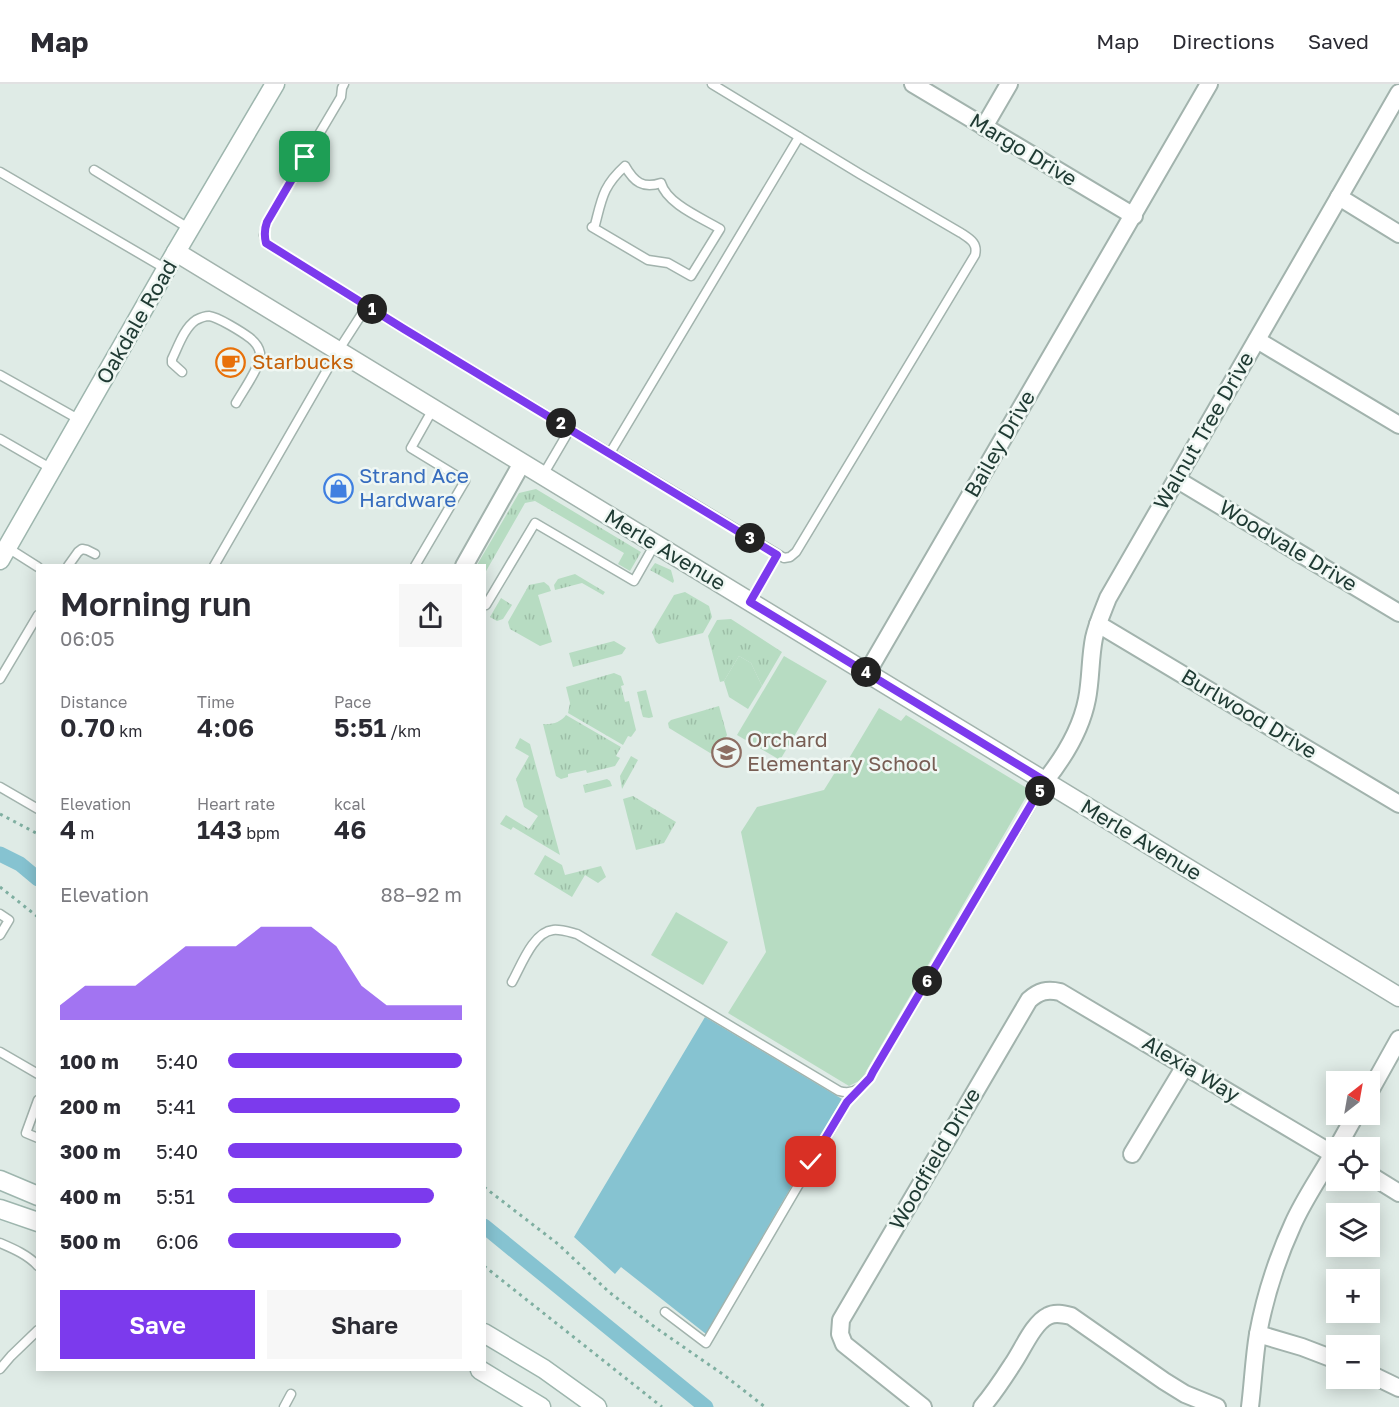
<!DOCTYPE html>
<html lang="en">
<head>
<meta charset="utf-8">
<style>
	:root { --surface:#fff; --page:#f7f7f7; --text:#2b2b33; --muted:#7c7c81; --line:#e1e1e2; --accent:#7c3aed }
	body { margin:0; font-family:"Golos Text",sans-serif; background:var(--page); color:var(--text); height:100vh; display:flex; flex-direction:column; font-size:22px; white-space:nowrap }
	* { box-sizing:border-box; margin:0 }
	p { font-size:20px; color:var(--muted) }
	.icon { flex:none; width:33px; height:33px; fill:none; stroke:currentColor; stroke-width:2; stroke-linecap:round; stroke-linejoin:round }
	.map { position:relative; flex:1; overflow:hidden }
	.drawer { position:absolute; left:36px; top:480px; width:450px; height:807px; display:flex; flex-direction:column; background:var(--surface); border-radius:0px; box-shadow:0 3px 15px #0003 }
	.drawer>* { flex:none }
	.needle { width:39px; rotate:31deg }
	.controls { position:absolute; left:1326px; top:987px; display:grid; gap:12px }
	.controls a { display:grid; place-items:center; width:54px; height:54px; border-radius:0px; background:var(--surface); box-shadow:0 3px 15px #0003; font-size:30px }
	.pin { position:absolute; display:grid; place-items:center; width:51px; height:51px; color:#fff; margin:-26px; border-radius:12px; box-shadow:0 3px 9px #0006 }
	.km { position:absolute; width:30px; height:30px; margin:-15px; border-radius:50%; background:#222; color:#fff; font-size:16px; line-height:30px; text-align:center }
	.round { display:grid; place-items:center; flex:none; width:63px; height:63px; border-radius:0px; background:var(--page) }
	.summary { display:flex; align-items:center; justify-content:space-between; height:102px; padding:0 24px }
	h1 { font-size:33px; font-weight:600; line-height:45px }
	.figures { display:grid; grid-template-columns:repeat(3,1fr); gap:9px; height:102px; padding:6px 24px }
	.figures div { display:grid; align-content:center }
	.figures b { font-size:26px; font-weight:600 }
	.figures small { font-size:16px; font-weight:400 }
	.figures p { font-size:16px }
	.chart { height:168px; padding:12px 24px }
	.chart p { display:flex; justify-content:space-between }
	.chart svg { width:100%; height:108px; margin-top:6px; fill:var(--accent); opacity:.7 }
	.cta { display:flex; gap:12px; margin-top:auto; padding:12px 24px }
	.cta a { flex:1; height:69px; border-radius:0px; background:var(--accent); color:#fff; font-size:24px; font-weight:600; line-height:69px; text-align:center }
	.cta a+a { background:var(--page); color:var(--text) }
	ul { padding:0 24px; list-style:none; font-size:20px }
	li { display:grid; grid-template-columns:96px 72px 1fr; align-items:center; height:45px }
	li i { height:15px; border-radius:8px; background:var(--accent) }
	header { display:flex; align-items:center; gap:36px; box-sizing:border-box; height:84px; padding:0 30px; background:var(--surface); border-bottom:2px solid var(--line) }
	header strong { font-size:28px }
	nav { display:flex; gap:33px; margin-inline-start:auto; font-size:21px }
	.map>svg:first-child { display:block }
</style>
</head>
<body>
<header>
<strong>Map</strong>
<nav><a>Map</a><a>Directions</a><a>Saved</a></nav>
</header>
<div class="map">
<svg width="1399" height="1323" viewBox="0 0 1399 1323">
	<defs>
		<pattern id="grass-tufts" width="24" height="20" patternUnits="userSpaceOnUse" patternTransform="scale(1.5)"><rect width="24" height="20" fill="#b7dcc2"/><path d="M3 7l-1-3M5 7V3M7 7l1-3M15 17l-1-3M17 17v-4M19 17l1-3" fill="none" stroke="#9dbea7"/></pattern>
	</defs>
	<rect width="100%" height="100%" fill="#dfebe6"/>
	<!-- grass -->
	<g fill="url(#grass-tufts)">
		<polygon points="536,405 641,468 630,487 618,480 624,469 535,417 525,419 485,489 484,482 477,481 519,409"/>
		<polygon points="655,479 671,486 674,497 673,499 650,486"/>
		<polygon points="575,490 605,508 603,511 582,499 555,506 554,501 558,495"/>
		<polygon points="544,498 549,502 551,507 538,511 552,558 540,562 510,545 508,538 529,501"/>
		<polygon points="685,508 709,522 712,533 703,549 659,560 656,558 652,548 674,511"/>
		<polygon points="501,514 512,521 503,535 497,537 490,533"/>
		<polygon points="731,535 782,568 762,602 751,579 739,572 724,597 720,598 708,552 717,536"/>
		<polygon points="614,557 626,564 622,570 573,583 569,569"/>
		<polygon points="614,589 621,592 624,601 621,602 625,618 629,617 636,646 631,653 628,652 623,661 568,629 570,619 566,603"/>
		<polygon points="646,606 653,633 649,634 643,633 642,630 637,608"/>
		<polygon points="719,622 727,651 715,672 669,644 668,639 671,636"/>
		<path d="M 566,631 L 621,663 L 616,672 L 620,674 L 615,682 L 587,689 L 586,686 L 568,690 L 568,693 L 561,695 L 556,692 L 543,640 C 552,641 561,638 566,631 Z"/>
		<polygon points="520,654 530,660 560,771 513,743 511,746 500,740 506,731 529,745 538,732 524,723 516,695 529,672 515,664"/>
		<polygon points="631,672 638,676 622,705 620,692"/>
		<polygon points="607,695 610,697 612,702 585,709 583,701"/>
		<polygon points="633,712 676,738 664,759 636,766 623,715"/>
		<polygon points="545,771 562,781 565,791 601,782 606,793 598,799 585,791 572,813 534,790"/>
	</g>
	<!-- park -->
	<g fill="#b7dcc2">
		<polygon points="739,572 751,579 762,602 748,625 729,613 724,597"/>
		<polygon points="784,572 827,597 780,676 737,651"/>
		<polygon points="879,624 901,637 906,631 1030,706 861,996 849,1002 728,929 766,868 741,748 757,723 824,706 844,674 848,676"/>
		<polygon points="676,828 728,858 703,901 651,871"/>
	</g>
	<!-- water -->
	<polygon fill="#86c3d1" points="705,933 842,1015 706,1250 621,1183 615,1190 574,1153"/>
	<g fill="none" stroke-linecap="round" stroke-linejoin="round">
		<!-- canal -->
		<g stroke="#86c3d1" stroke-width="15">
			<polyline points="0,770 20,780 38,795"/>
			<polyline points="484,1142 706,1323"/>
		</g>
		<defs>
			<g id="service">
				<path d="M 344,0 L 342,4 L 341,13 L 267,138 L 264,151 L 266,159 L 404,245 L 784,474 L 790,473 L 796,468 L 975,171 C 978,159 970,155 961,149 L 860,90 L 712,0"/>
				<path d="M 625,82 C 634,98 643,105 661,99 C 667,120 702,134 720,145 L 691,192 L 668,179 L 648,176 L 592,143 L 595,141 C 602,114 603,102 625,82 Z"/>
				<polyline points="94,86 190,145"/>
				<polyline points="0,88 166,185"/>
				<path d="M 182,288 L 172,279 L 172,275 C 178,263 184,244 196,236 C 200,234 205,232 209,232 C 218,233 242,248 250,254 C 255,258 259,263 260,269 C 262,281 242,308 236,319"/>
				<polyline points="0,291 80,336"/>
				<polyline points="0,355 52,385"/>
				<polyline points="610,369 799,53"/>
				<polyline points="543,391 570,345"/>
				<polyline points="8,464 38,483"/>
				<polyline points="68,482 78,468 82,465 87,466 95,470"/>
				<polyline points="214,482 338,267 367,222"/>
				<polyline points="415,482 465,397 411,364 433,325"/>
				<polyline points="750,518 777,471"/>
				<polyline points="484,520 486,521 535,439 634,497 655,460"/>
				<polyline points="0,595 38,531"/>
				<polyline points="0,703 38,725"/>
				<polyline points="0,830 9,836 0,851"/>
				<path d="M 512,898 C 521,882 533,848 553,846 C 560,845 569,848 577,850 L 839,1007 C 856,1012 865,1001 873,988 L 1045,698"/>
				<polyline points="0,968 38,990"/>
				<polyline points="38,1016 26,1049 38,1054"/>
				<path d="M 0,1159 C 14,1165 28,1171 38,1182"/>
				<polyline points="665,1228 706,1259 847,1018 857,1007"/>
				<polyline points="0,1285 11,1272 38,1246"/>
				<polyline points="284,1323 291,1310"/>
			</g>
			<g id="minor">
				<polyline points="913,0 1134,132"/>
				<polyline points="984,43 1009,0"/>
				<polyline points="1339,113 1399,150"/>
				<polyline points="1257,256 1399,341"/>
				<polyline points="1176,395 1399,529"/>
				<polyline points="464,482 522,379"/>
				<polyline points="1098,540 1399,720"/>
				<polyline points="867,589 1209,0"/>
				<path d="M 1045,697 C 1065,672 1081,646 1087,615 C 1091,595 1090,574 1094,554 C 1097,540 1103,527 1108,514 L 1399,9"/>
				<polyline points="1370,1007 1399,955"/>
				<polyline points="1337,1064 1356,1030"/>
				<polyline points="1132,1070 1185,982"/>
				<polyline points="1370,1091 1399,1109"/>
				<polyline points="1258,1250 1302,1263 1336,1276"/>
				<polyline points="1370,1290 1399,1304"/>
				<path d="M 923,1323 L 844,1260 L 840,1250 L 841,1236 L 1029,916 C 1039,907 1047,905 1060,908 L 1336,1072"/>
				<path d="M 982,1323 C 993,1310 1003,1295 1012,1281 C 1022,1267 1033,1239 1048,1232 C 1055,1228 1063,1230 1071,1232 L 1164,1297 L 1185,1310 L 1217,1323"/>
				<path d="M 1250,1323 C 1253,1299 1254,1274 1258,1250 C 1265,1212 1277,1175 1293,1140 C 1305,1113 1322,1090 1336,1064"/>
			</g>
			<polyline id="tertiary" points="176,168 1399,913"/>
			<g id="secondary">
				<polyline points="0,476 176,168 275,0"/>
				<polyline points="0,1096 38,1112"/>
				<polyline points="0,1125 38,1138"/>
				<polyline points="484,1249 544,1285 597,1323"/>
				<polyline points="480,1286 541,1323"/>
			</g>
		</defs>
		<!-- service casing -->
		<use href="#service" stroke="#a2b3ad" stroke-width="11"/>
		<!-- minor casing -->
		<use href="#minor" stroke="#a2b3ad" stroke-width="20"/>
		<!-- tertiary casing -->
		<use href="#tertiary" stroke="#a2b3ad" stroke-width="21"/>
		<!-- secondary casing -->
		<use href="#secondary" stroke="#9eb6ae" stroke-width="21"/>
		<!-- path -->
		<g stroke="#7fafa1" stroke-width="3" stroke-dasharray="3 4.5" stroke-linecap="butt">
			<polyline points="0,730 38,750"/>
			<polyline points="0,803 38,833"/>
			<polyline points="484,1103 558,1160 609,1208 656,1244 724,1291 765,1323"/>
			<polyline points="484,1182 662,1323"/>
		</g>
		<!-- service -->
		<use href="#service" stroke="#fff" stroke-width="8"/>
		<!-- minor -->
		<use href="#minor" stroke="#fff" stroke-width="16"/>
		<!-- tertiary -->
		<use href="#tertiary" stroke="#fff" stroke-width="18"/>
		<!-- secondary -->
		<use href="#secondary" stroke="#fff" stroke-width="18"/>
	</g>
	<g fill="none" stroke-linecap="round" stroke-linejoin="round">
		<defs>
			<path id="route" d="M 305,73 L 267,138 C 264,146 264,151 266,159 L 404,245 L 777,471 L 750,518 L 1045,697 L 873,988 L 870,994 L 847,1018 L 811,1078"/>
		</defs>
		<!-- route casing -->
		<use href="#route" stroke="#fff" stroke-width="12"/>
		<!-- route -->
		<use href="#route" stroke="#7c3aed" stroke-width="8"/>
	</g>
	<!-- icons -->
	<defs>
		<symbol id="cafe-ring" viewBox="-11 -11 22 22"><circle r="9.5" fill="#eff7f3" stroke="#e8710a" stroke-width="1.5"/><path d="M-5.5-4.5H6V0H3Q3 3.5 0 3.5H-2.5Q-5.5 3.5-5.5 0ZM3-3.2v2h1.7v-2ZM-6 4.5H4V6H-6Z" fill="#e8710a"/></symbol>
		<symbol id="shop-ring" viewBox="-11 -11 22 22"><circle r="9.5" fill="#eff7f3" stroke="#3f7fe0" stroke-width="1.5"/><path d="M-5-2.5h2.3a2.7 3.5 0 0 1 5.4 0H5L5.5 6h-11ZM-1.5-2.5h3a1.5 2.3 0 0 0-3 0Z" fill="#3f7fe0"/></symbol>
		<symbol id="school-ring" viewBox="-11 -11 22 22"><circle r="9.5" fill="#eff7f3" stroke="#8d6e63" stroke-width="1.5"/><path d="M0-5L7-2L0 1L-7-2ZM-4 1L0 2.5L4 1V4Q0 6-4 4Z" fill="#8d6e63"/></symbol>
	</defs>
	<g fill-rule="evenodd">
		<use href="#cafe-ring" x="214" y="262" width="33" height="33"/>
		<use href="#shop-ring" x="322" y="388" width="33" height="33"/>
		<use href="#school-ring" x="710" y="652" width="33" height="33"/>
	</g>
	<g text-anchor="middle" stroke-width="5" stroke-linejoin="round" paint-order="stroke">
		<!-- street labels -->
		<g font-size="21" fill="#203b34" stroke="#eff7f3">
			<text transform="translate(1023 66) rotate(31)" y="7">Margo Drive</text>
			<text transform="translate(137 238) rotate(-60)" y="7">Oakdale Road</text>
			<text transform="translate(1204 347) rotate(-60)" y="7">Walnut Tree Drive</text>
			<text transform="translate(1000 360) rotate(-60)" y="7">Bailey Drive</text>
			<text transform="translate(1288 462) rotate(31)" y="7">Woodvale Drive</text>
			<text transform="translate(665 466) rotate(31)" y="7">Merle Avenue</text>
			<text transform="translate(1249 630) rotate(31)" y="7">Burlwood Drive</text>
			<text transform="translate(1141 756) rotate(31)" y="7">Merle Avenue</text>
			<text transform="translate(1191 985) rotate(31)" y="7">Alexia Way</text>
			<text transform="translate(935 1075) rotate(-60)" y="7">Woodfield Drive</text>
		</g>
		<!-- food labels -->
		<g font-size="21" fill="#c56008" stroke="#eff7f3" text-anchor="start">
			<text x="252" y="285">Starbucks</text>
		</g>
		<!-- shop labels -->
		<g font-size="21" fill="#366cbe" stroke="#eff7f3" text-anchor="start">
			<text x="359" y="399">Strand Ace<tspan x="359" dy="24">Hardware</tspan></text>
		</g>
		<!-- education labels -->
		<g font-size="21" fill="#785e54" stroke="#eff7f3" text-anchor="start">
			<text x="747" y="663">Orchard<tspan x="747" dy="24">Elementary School</tspan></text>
		</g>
	</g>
</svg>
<div class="controls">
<a><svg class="needle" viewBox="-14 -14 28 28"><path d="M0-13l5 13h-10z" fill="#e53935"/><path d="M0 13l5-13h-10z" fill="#7c7c81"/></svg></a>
<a><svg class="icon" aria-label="locate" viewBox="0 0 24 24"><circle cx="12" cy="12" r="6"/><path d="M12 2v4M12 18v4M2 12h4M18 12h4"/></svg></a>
<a><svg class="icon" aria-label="layers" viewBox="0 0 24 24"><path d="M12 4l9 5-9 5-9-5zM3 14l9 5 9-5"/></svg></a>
<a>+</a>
<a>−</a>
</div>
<div class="pin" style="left:305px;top:73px;background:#1e9e55"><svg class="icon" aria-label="arrive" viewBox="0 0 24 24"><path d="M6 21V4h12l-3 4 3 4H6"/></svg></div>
<div class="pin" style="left:811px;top:1078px;background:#d93025"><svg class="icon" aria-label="check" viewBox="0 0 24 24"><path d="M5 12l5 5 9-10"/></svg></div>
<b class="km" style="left:372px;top:225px">1</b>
<b class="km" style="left:561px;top:339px">2</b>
<b class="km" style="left:750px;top:454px">3</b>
<b class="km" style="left:866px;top:588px">4</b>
<b class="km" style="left:1040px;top:707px">5</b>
<b class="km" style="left:927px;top:897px">6</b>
<section class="drawer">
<div class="summary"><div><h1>Morning run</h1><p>06:05</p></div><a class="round"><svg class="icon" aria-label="share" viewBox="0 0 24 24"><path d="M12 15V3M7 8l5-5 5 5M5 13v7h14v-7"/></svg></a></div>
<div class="figures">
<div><p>Distance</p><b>0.70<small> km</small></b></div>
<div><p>Time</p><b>4:06</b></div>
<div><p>Pace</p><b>5:51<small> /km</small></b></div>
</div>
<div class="figures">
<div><p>Elevation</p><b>4<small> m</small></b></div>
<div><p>Heart rate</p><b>143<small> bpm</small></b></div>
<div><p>kcal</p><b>46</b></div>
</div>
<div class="chart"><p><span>Elevation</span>88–92 m</p>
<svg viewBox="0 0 160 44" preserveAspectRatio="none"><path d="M0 44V38L10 30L20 30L30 30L40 22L50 14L60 14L70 14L80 6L90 6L100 6L110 14L120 30L130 38L140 38L150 38L160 38V44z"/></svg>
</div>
<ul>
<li><b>100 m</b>5:40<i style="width:100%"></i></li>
<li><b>200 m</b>5:41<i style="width:99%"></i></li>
<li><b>300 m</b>5:40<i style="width:100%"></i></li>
<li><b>400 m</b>5:51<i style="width:88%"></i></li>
<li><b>500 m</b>6:06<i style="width:74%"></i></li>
</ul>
<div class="cta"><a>Save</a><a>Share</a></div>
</section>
</div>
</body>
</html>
